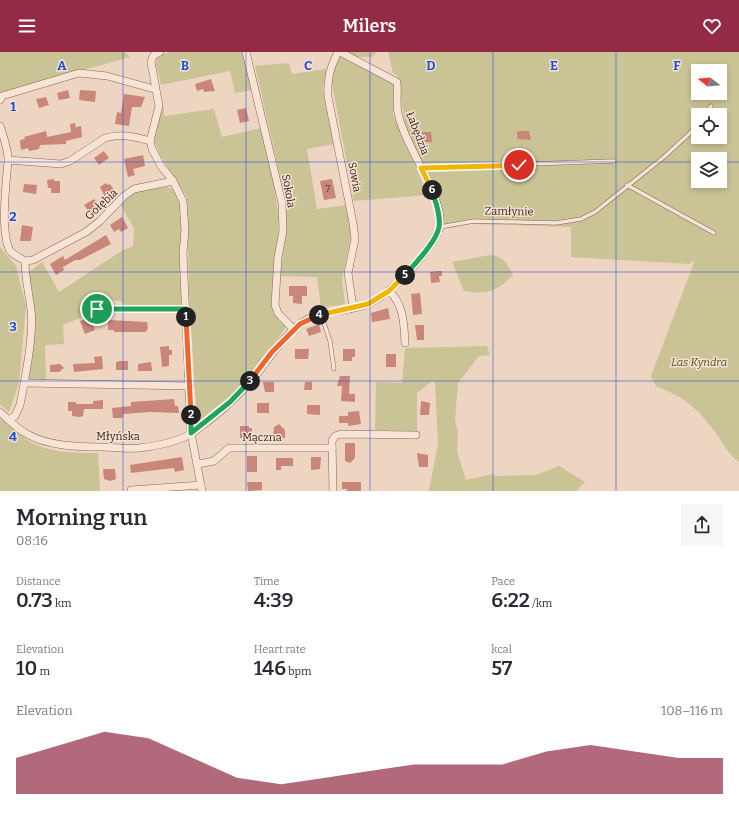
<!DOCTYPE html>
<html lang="en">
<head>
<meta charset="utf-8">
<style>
	:root { --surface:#fff; --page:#f7f7f7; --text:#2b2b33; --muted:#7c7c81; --accent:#932b45 }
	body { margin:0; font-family:Bitter,serif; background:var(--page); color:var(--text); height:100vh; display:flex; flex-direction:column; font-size:15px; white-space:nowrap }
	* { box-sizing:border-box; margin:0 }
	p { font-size:13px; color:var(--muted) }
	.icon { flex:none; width:22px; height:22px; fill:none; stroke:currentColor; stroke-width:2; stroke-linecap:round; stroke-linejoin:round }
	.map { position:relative; height:439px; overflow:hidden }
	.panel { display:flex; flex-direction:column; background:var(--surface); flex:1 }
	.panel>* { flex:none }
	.needle { width:26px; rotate:286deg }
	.fabs { position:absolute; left:691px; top:12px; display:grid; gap:8px }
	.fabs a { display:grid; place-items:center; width:36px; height:36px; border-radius:0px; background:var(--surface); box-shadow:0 2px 6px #0003; font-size:20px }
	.pin { position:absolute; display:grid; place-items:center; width:34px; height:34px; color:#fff; margin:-17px; border:2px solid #fff; border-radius:50%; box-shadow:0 1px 4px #0007 }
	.km { position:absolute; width:20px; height:20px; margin:-10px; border-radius:50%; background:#222; color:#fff; font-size:11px; line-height:20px; text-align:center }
	.round { display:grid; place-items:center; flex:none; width:42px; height:42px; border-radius:0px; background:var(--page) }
	.summary { display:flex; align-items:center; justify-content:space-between; height:68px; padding:0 16px }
	h1 { font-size:22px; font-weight:600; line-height:30px }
	.metrics { display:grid; grid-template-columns:repeat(3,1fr); gap:6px; height:68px; padding:4px 16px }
	.metrics div { display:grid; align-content:center }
	.metrics b { font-size:20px; font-weight:600 }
	.metrics small { font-size:11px; font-weight:400 }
	.metrics p { font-size:11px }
	.chart { height:112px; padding:8px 16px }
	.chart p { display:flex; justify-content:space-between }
	.chart svg { width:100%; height:72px; margin-top:4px; fill:var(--accent); opacity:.7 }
	header { display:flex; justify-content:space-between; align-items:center; height:52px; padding:0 16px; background:var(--accent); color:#fff; font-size:18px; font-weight:600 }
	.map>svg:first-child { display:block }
</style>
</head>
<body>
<header><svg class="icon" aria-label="menu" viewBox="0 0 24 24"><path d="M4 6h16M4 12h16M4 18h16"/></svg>Milers<svg class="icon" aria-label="heart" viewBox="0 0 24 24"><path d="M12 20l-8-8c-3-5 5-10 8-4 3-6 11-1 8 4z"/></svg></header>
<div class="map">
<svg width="739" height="439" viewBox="0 0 739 439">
	<rect width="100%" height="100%" fill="#edd5c1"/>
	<!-- green -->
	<g fill="#cac395" fill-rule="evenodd">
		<polygon points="0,0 125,0 130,5 3,40 0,42"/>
		<polygon points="171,0 242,0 253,38 235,41 230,19 161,33 156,12 157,4"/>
		<polygon points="347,0 376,0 373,5 357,5"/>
		<path d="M 388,0 L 739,0 L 739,410 C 729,403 725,394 718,384 C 698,357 688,347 656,334 L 651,324 L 695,208 L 689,212 L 571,205 L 571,175 L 471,172 L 451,176 L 442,170 L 407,82 L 397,23 L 393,21 ZM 698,19 L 720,19 L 720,41 L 698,41 ZM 698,63 L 720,63 L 720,85 L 698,85 ZM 698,107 L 720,107 L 720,129 L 698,129 Z"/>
		<polygon points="339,4 395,33 393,63 428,143 354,149 331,26"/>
		<polygon points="289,11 292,22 326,17 323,38 334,92 307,97 317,157 346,153 351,184 342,227 345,252 321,256 317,225 280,224 286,180 286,149 255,14"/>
		<polygon points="163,51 164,64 214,57 222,85 262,76 273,127 279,166 273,261 286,275 257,316 236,339 197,371 189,241 187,145 160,103 154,88"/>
		<polygon points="168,135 174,139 182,159 180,196 182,247 181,252 177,254 125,253 120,249 99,247 99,253 92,252 92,261 63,273 64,292 45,293 46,328 31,329 28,327 28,221 42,210 59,240 123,198 133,194 134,176 120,152 140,138"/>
		<polygon points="0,195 16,214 26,254 19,331 9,360 0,352"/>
		<path d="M 490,203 C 504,204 507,212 513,223 C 497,240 485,243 464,239 L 452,210 Z"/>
		<polygon points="487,294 490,303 479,304 458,331 455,368 458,380 457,400 466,428 493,422 495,424 536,423 559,414 585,430 576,439 429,439 438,391 435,330 431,330 417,341 417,379 375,378 376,330 402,331 405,296"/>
		<path d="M 0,367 C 10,369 19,382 27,388 C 47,401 75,401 98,401 L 100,439 L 0,439 Z"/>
	</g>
	<!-- building -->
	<g fill="#ca8678">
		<polygon points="211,27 215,39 204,40 203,37 197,39 195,32"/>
		<polygon points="68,38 70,46 59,48 57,41"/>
		<polygon points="80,38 96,39 95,50 79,48"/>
		<polygon points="124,42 145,45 141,55 132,55 129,74 115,72 117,60 121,61"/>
		<polygon points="46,45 49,53 39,56 36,47"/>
		<polygon points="246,56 249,69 240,71 237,58"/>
		<polygon points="75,71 76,77 76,75 81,74 82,85 66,89 66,92 40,93 39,97 29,99 28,96 21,98 20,88 25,87 24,85 46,79 47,85 71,80 70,72"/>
		<polygon points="520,79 529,79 531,88 517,87 517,80"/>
		<polygon points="422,80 431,80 432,90 423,90"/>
		<polygon points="104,99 109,106 99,113 94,106"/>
		<polygon points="143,103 145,114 133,117 135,123 128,125 124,107"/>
		<polygon points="54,127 54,129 60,129 60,141 51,141 51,136 48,136 47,128"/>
		<polygon points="332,127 336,146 324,148 320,129"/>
		<polygon points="106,131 108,133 110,132 114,138 105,145 100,135"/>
		<polygon points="24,132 37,133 36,142 23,140"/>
		<polygon points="94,147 99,153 89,160 84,153"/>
		<polygon points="122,165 128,176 121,180 119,177 114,180 110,173"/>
		<polygon points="22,173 33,175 31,189 20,189"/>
		<polygon points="106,183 111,192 80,208 75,208 63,215 64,218 56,223 50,212 63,204 65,208"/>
		<polygon points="439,219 442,219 442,224 439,224 440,230 431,231 430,220"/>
		<polygon points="289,234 307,234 307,244 302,244 302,252 293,251 293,244 289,244"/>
		<polygon points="420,241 422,262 413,263 411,242"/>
		<polygon points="388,256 390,267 372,270 371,261"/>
		<polygon points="90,265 95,278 85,282 80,269"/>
		<polygon points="108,268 147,270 148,276 146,280 114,280 114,278 108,278"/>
		<polygon points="319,272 321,280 309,284 306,277"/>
		<polygon points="415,273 424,273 424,288 417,288"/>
		<polygon points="169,294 169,298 172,298 172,303 169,303 169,314 162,315 160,295"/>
		<polygon points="295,297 309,297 308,307 295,307"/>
		<polygon points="343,297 355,297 355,305 352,305 352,309 343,309"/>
		<rect x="386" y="302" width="10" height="13"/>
		<polygon points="102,304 103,317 74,320 73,312 95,311 94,305"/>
		<polygon points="120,309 128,309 128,318 116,318 116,310"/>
		<polygon points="151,310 152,319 138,319 138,312"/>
		<polygon points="60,312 64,316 59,320 50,320 50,313"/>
		<polygon points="340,324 350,324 349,342 355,342 355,350 341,349 342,334 337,334"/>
		<polygon points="263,330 274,330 274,340 265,340"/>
		<polygon points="305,330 312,330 312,338 304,338"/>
		<polygon points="174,347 175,354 178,354 179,361 150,360 123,362 123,366 113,366 112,356 131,354 131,350"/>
		<polygon points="103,348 103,357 84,357 83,364 80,365 72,364 72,359 68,359 68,350 76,350 76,352 93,352 93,349"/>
		<polygon points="421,349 430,351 429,363 420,363"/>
		<rect x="257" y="351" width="12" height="10"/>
		<polygon points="307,353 320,353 320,363 307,362"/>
		<polygon points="359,359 361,372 348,374 348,371 339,371 339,364 348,364 348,360"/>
		<polygon points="279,372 285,378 285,386 273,386 274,375"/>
		<polygon points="240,374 249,374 249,376 252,376 252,386 240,386"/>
		<polygon points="345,391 355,391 355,406 350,411 345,409"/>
		<polygon points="417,401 428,403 428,415 419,415"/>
		<rect x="247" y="404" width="10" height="16"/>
		<polygon points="182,405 184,418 175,420 174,416 131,421 130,413"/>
		<polygon points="311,405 321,405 320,417 311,418"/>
		<polygon points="276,406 293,406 293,414 281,414 281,418 276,418"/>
		<polygon points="103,417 115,417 116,427 110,429 104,427"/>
		<polygon points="247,430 262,430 262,438 248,439"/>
		<polygon points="342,430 361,430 361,439 347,439 347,437 342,437"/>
	</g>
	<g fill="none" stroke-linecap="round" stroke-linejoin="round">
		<defs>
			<g id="lane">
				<polyline points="704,63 711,54"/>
				<polyline points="422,116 614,109"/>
				<polyline points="627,133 714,181"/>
				<polyline points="440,175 474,169 556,171 581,167 595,160 664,105 689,82 698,71"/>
				<polyline points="321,262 330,289 334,317"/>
			</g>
			<g id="street">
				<polyline points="160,0 153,4 151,10 159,54 150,89 152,97 161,114 173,129 183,149 185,178 183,201 191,381 202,439"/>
				<polyline points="246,0 282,151 283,179 278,205 275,253 278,261 294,278"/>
				<path d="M 338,0 C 330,16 327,27 328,45 L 353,171 L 355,187 L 348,221 L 353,255"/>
				<polyline points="0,48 2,44 79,21 107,24 154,37"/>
				<path d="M 0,74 C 3,84 9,99 8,109 C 6,133 0,179 10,199 C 14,203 20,206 25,209 C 25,226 29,241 31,258 C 34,283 25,327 20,353 L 15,364 L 9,368"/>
				<path d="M 8,108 L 61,112 L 70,109 L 105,86 C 121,81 135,85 150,89"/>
				<polyline points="25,209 33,208 86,180 100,169 124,144 134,137 173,129"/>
				<path d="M 389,239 C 404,252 404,273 405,291"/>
				<polyline points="97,257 186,257"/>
				<polyline points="24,331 190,334"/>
				<path d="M 0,360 C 9,368 16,376 27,382 C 48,394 78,395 101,395 C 114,395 127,397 139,396 C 156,394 178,390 192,381 C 213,367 235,347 252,328 C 267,310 280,288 299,273 C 318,257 346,261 368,252 C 390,243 430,200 439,177 C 448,152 403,91 398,61 C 396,52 398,40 397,30 L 340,0"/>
				<polyline points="198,412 214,409 229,396 332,396"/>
				<polyline points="131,438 201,433"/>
				<polyline points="333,439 332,389 335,384 341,382 416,383"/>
			</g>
		</defs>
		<!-- lane casing -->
		<use href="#lane" stroke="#866659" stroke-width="4.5"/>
		<!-- street casing -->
		<use href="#street" stroke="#866659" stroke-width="8"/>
		<!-- lane -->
		<use href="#lane" stroke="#f8e4d4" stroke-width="3.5"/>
		<!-- street -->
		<use href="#street" stroke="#f8e4d4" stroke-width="7"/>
	</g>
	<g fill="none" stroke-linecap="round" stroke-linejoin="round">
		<defs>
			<polyline id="split-1" points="97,257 186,257 186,265"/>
			<polyline id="split-2" points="186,265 191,363"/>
			<polyline id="split-3" points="191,363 191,381 230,350 250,329"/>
			<polyline id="split-4" points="250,329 272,300 300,272 319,263"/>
			<polyline id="split-5" points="319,263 368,252 389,239 405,223"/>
			<path id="split-6" d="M 405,223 C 415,212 437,189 439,175 C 441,163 435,149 432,138"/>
			<polyline id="split-7" points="432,138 421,116 494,114"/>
			<polyline id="split-8" points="494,114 519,113"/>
		</defs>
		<!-- split-1 casing -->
		<use href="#split-1" stroke="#fff" stroke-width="8"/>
		<!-- split-2 casing -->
		<use href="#split-2" stroke="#fff" stroke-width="8"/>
		<!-- split-3 casing -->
		<use href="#split-3" stroke="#fff" stroke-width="8"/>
		<!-- split-4 casing -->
		<use href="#split-4" stroke="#fff" stroke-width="8"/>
		<!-- split-5 casing -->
		<use href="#split-5" stroke="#fff" stroke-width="8"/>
		<!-- split-6 casing -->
		<use href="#split-6" stroke="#fff" stroke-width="8"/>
		<!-- split-7 casing -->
		<use href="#split-7" stroke="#fff" stroke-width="8"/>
		<!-- split-8 casing -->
		<use href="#split-8" stroke="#fff" stroke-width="8"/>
		<!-- split-1 -->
		<use href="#split-1" stroke="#22a559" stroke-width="5"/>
		<!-- split-2 -->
		<use href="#split-2" stroke="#f0652b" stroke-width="5"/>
		<!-- split-3 -->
		<use href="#split-3" stroke="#22a559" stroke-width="5"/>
		<!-- split-4 -->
		<use href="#split-4" stroke="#f0652b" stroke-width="5"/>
		<!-- split-5 -->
		<use href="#split-5" stroke="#f5b400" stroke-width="5"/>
		<!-- split-6 -->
		<use href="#split-6" stroke="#22a559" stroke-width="5"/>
		<!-- split-7 -->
		<use href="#split-7" stroke="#f5b400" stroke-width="5"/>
		<!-- split-8 -->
		<use href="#split-8" stroke="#f5b400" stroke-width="5"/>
	</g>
	<!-- grid -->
	<path fill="none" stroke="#1d4ed8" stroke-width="1" stroke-opacity="0.55" d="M 123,0 L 123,439M 246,0 L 246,439M 370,0 L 370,439M 493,0 L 493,439M 616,0 L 616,439M 0,110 L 698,110M 720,110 L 739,110M 0,220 L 739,220M 0,329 L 739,329"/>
	<g text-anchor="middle" stroke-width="3" stroke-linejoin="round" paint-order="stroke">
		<!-- number labels -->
		<g font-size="9" fill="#5b3c34">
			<text x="328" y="140">7</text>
		</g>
		<!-- street labels -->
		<g font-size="11" fill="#36231d" stroke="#f4e1d0">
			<text transform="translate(418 81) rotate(69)" y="4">Łabędzia</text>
			<text transform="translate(355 125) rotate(79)" y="4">Sowia</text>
			<text transform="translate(289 139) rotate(80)" y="4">Sokola</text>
			<text transform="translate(101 152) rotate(-43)" y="4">Gołębia</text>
			<text transform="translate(509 159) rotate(1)" y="4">Zamłynie</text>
			<text x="118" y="388">Młyńska</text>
			<text x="262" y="389">Mączna</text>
		</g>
		<!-- park labels -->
		<g font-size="11" font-style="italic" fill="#515224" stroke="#f4e1d0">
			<text x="699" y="314">Las Kyndra</text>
		</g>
	</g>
	<g font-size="13" text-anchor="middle" font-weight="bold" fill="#1d4ed8" stroke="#f4e1d0" stroke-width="3" stroke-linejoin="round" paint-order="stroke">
		<text x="62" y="18">A</text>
		<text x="185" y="18">B</text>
		<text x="308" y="18">C</text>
		<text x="431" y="18">D</text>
		<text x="554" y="18">E</text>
		<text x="677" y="18">F</text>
		<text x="13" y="59">1</text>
		<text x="13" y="169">2</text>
		<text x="13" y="279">3</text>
		<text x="13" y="389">4</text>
	</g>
</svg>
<div class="fabs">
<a><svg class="needle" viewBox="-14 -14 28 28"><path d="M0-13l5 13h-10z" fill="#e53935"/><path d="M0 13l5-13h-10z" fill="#7c7c81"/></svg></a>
<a><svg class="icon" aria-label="locate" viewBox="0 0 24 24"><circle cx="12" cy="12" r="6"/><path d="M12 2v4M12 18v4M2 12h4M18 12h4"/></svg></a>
<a><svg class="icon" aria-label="layers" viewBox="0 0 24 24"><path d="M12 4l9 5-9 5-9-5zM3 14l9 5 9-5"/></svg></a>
</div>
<div class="pin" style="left:97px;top:257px;background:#1e9e55"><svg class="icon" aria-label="arrive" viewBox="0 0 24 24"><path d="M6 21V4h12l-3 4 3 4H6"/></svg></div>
<div class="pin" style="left:519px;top:113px;background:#d93025"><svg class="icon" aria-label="check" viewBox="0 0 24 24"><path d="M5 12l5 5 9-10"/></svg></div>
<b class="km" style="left:186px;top:265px">1</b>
<b class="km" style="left:191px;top:363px">2</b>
<b class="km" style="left:250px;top:329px">3</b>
<b class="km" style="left:319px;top:263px">4</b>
<b class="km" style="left:405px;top:223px">5</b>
<b class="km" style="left:432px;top:138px">6</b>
</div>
<section class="panel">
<div class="summary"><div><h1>Morning run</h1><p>08:16</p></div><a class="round"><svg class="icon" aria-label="share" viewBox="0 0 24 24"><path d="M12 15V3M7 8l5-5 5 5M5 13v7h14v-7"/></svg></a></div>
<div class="metrics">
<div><p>Distance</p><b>0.73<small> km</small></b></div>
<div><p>Time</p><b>4:39</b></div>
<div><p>Pace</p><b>6:22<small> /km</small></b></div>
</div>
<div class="metrics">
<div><p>Elevation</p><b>10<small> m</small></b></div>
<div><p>Heart rate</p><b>146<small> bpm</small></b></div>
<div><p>kcal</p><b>57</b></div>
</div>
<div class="chart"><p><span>Elevation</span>108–116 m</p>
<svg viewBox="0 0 160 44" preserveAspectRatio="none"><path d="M0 44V22L10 14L20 6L30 10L40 22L50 34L60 38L70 34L80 30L90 26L100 26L110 26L120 18L130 14L140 18L150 22L160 22V44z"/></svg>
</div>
</section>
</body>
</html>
